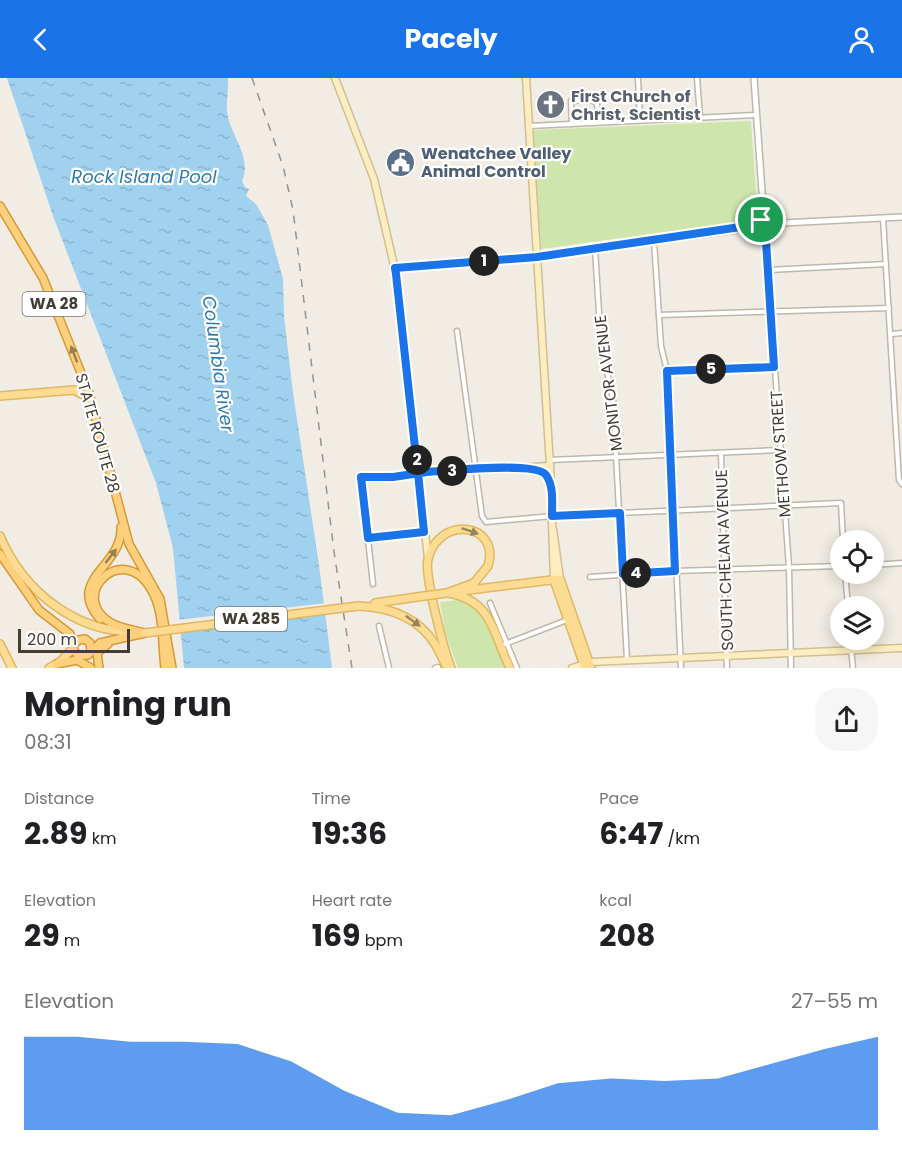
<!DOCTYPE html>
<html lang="en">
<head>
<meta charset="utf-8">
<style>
	:root { --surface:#fff; --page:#f6f6f6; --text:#202124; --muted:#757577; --accent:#1a73e8 }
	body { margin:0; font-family:Poppins,sans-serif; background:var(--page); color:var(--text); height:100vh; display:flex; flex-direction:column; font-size:22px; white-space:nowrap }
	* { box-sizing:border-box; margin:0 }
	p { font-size:20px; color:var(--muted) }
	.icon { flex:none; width:33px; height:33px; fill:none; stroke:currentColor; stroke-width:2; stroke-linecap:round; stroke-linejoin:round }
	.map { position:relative; height:590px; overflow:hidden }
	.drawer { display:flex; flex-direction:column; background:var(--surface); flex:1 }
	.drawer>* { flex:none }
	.controls { position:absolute; left:830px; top:452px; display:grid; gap:12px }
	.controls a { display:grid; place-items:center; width:54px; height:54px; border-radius:50%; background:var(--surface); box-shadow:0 3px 15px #0003; font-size:30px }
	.scale { position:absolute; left:18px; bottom:15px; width:112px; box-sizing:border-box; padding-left:6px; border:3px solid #433d34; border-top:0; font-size:16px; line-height:21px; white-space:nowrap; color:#433d34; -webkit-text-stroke:4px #fff; paint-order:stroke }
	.pin { position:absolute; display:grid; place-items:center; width:51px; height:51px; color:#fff; margin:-26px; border:3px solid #fff; border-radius:50%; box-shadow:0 2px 6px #0007 }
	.km { position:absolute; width:30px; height:30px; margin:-15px; border-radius:50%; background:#222; color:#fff; font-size:16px; line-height:30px; text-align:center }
	.round { display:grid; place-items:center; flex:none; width:63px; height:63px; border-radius:24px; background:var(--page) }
	.summary { display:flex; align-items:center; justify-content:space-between; height:102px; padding:0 24px }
	h1 { font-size:33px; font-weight:700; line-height:45px }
	.figures { display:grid; grid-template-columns:repeat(3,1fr); gap:9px; height:102px; padding:6px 24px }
	.figures div { display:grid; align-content:center }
	.figures b { font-size:30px; font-weight:700 }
	.figures small { font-size:16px; font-weight:400 }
	.figures p { font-size:16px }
	.chart { height:168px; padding:12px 24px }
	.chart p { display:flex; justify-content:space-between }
	.chart svg { width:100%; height:108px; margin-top:6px; fill:var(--accent); opacity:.7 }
	header { display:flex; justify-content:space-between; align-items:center; height:78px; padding:0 24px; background:var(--accent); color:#fff; font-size:27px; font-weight:700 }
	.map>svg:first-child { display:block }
</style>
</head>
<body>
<header><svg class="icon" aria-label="back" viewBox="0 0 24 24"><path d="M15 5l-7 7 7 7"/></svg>Pacely<svg class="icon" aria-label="person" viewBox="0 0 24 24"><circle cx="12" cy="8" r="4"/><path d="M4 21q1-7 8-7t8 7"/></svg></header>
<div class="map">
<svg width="902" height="590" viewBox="0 0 902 590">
	<defs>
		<pattern id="water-ripples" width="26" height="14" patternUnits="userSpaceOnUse" patternTransform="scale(1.5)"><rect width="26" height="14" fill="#a0d1ee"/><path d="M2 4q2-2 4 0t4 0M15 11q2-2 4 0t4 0" fill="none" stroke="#8bb4cd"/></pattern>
	</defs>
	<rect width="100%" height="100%" fill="#f1ede4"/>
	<!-- green -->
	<g fill="#cee6ac">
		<polygon points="748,43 751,44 758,141 541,171 532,55 534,52"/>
		<polygon points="458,522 476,528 508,590 458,590 445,554 440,524"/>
	</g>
	<!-- water -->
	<path fill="url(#water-ripples)" d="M 7,0 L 228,0 C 229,13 225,26 228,39 C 233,61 252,80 242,103 L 245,109 L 249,111 L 246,118 L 256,126 L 268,147 L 283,201 L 284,238 L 293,315 L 319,487 L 332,590 L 184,590 L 173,470 L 156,405 L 53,138 Z"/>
	<!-- pier -->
	<polygon fill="#f1ede4" points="327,525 328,536 178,555 177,542"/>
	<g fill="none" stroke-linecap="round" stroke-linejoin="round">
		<defs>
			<g id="minor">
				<polyline points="638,0 640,42"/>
				<polyline points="697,0 700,39"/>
				<polyline points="572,46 571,23 592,22 597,26 599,44"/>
				<polyline points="529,48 756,37"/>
				<polyline points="883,140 897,370 899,402 902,406"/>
				<polyline points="762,150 766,163 767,151"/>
				<polyline points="654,163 661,268 667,293 681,590"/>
				<polyline points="766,163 789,490 791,590"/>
				<polyline points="595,171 601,266 613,321 627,582"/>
				<polyline points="768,192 886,186"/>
				<polyline points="659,237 889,230"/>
				<polyline points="457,253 482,438 486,444 553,438 841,425 843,462"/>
				<polyline points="892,256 902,255"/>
				<polyline points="667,293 774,289"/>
				<polyline points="721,375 727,590"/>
				<polyline points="550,382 780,372"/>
				<polyline points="368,461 425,454"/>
				<polyline points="873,487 902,485"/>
				<polyline points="845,495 848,528"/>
				<polyline points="590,499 675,493 840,488"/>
				<polyline points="373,506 361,399 393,399 418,395"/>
				<polyline points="490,525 517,590"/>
				<polyline points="379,548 389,590"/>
				<polyline points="850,561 853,590"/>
				<polyline points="505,566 567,542"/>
				<polyline points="435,590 438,589"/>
			</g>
			<g id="tertiary">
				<polyline points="754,0 763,128 769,145 766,151 760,146 763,128"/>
				<polyline points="768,142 783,145 768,149"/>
				<polyline points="783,145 902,139"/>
				<polyline points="536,179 760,149"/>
			</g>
			<g id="secondary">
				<polyline points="335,0 374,101 396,196 428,480"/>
				<polyline points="526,0 550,388 554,502"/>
				<polyline points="395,190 536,179"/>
				<polyline points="418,395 550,388"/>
				<polyline points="553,451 560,501"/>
				<polyline points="572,590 591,584 902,570"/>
			</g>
			<g id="primary">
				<polyline points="0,318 74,312 85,318 91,329"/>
				<path d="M 0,458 C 23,512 73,553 133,554"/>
				<polyline points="554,502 585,590"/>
				<polyline points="461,513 560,501 591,590"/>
				<path d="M 447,515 L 474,505 L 488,488 C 501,445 439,436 428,481 C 424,498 444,572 451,590"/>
				<path d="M 449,515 C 493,523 493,556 510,590"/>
				<polyline points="375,525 424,518"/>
				<path d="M 358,528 C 389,529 417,538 435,566 C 439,573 442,580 446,587"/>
				<polyline points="0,566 12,590"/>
				<polyline points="49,590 61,583 73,570"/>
			</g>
			<g id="trunk">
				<polyline points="0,128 43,200 89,315 129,466 160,521 172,590"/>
				<polyline points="0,476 39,532 70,556 74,573 79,578 88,577 100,565 145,555"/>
				<path d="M 100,541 C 65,501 123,489 121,449"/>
				<path d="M 145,555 C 134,552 123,551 113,546 C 63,519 126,457 154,517 C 164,537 162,567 165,590"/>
				<polyline points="74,566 79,562 85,561 90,565 91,572"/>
				<polyline points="57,586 77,582 91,590"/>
				<polyline points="99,590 97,575 108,566"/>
			</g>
		</defs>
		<!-- minor casing -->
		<use href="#minor" stroke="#c0b7a9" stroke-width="7"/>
		<!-- tertiary casing -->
		<use href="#tertiary" stroke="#c0b7a9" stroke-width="8"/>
		<!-- secondary casing -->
		<use href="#secondary" stroke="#d1bf94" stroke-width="9"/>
		<!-- primary casing -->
		<use href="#primary" stroke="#e1b762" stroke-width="10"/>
		<!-- trunk casing -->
		<use href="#trunk" stroke="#da9835" stroke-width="10"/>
		<!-- minor -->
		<use href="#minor" stroke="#fff" stroke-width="4"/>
		<!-- tertiary -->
		<use href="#tertiary" stroke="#fff" stroke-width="5"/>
		<!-- secondary -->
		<use href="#secondary" stroke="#feedc1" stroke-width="6"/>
		<!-- primary -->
		<use href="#primary" stroke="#fcdb92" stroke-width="7"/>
		<!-- trunk -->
		<use href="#trunk" stroke="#fcd07c" stroke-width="7"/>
		<!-- rail -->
		<polyline stroke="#939393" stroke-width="1.5" stroke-dasharray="8 8" stroke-linecap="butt" points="252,0 283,88 293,132 334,474 352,590"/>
		<defs>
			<g id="primary-bridge">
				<polyline points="424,518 447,515"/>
				<polyline points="145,555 358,528"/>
			</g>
		</defs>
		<!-- primary-bridge casing -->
		<use href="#primary-bridge" stroke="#e1b762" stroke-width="10" stroke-linecap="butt"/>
		<!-- primary-bridge -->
		<use href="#primary-bridge" stroke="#fcdb92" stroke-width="7"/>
	</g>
	<!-- one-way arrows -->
	<defs><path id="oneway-solid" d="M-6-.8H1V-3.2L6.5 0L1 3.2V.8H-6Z" transform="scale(1.5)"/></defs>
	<g fill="#967f54">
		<use href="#oneway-solid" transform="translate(74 276) rotate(-111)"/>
		<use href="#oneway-solid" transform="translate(111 478) rotate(-52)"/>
	</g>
	<g fill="#96845e">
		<use href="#oneway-solid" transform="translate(470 453) rotate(19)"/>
		<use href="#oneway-solid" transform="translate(413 543) rotate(36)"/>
	</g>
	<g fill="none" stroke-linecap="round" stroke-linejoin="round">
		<defs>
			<path id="route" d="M 761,142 L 747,148 L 537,179 L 395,190 L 396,196 L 417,388 L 418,395 L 424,454 L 368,460 L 361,399 L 393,399 L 427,394 C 448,393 536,383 546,397 C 554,408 552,425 552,438 L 620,435 L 623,496 L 675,493 L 667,293 L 774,289 L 766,163 L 769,146 L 767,141 L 761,142"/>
		</defs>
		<!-- route casing -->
		<use href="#route" stroke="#fff" stroke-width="12"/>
		<!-- route -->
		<use href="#route" stroke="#1a73e8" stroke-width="8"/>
	</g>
	<!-- icons -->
	<defs>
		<symbol id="church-disc" viewBox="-11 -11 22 22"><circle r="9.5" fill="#6b7280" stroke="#fff"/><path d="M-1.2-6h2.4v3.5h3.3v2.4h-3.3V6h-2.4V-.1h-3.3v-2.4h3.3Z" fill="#fff"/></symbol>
		<symbol id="civic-disc" viewBox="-11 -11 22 22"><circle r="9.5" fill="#5c6f8a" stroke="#fff"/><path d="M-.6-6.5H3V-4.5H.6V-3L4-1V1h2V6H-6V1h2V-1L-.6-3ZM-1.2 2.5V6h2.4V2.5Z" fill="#fff"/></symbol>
	</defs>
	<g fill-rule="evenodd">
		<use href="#church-disc" x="534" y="10" width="33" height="33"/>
		<use href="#civic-disc" x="384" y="68" width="33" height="33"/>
	</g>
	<g text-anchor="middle" stroke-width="4.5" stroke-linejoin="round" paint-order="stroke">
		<!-- shield labels -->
		<g fill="#fff" stroke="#7b7771" stroke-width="1.5">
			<rect x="22.5" y="214" width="63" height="24" rx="4.5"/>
			<rect x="215" y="529" width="72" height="24" rx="4.5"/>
		</g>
		<g font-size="15" font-weight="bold" fill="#433d34">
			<text x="54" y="231">WA 28</text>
			<text x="251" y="546">WA 285</text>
		</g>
		<!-- worship labels -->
		<g font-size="16" font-weight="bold" fill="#5b616d" stroke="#fff" text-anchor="start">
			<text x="571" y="24">First Church of<tspan x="571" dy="18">Christ, Scientist</tspan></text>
		</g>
		<!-- service labels -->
		<g font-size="16" font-weight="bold" fill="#4e5e75" stroke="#fff" text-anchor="start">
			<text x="421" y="81">Wenatchee Valley<tspan x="421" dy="18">Animal Control</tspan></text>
		</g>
		<!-- street labels -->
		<g font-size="16" fill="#433d34" stroke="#fff">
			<text transform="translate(608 305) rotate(-97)" y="6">MONITOR AVENUE</text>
			<text transform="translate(98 355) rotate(74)" y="6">STATE ROUTE 28</text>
			<text transform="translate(780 376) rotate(-94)" y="6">METHOW STREET</text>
			<text transform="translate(724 482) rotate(-92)" y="6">SOUTH CHELAN AVENUE</text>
		</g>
		<!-- water labels -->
		<g font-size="18" font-style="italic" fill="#2f7cac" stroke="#fff">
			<text x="144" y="105">Rock Island Pool</text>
			<text transform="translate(218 286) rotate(82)" y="6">Columbia River</text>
		</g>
	</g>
</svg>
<div class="controls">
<a><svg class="icon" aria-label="locate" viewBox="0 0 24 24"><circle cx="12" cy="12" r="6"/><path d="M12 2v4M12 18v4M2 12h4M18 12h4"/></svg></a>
<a><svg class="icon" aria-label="layers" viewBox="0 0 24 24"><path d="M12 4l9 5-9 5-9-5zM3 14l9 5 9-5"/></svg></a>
</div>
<div class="scale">200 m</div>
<div class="pin" style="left:761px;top:142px;background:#1e9e55"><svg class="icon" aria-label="arrive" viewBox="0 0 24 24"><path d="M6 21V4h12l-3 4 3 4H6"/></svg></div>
<b class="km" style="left:484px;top:183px">1</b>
<b class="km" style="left:417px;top:382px">2</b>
<b class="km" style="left:452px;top:393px">3</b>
<b class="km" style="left:636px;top:495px">4</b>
<b class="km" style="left:711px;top:291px">5</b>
</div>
<section class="drawer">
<div class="summary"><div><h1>Morning run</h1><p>08:31</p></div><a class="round"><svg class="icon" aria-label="share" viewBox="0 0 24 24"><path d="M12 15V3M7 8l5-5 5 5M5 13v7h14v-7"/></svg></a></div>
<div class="figures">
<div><p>Distance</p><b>2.89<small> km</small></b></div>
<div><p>Time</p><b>19:36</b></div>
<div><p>Pace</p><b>6:47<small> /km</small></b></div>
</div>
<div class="figures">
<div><p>Elevation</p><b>29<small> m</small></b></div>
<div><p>Heart rate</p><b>169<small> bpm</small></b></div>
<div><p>kcal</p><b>208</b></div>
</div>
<div class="chart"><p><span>Elevation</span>27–55 m</p>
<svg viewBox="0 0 160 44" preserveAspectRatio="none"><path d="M0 44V6L10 6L20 8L30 8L40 9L50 16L60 28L70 37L80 38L90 32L100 25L110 23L120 24L130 23L140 17L150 11L160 6V44z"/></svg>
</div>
</section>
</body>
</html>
